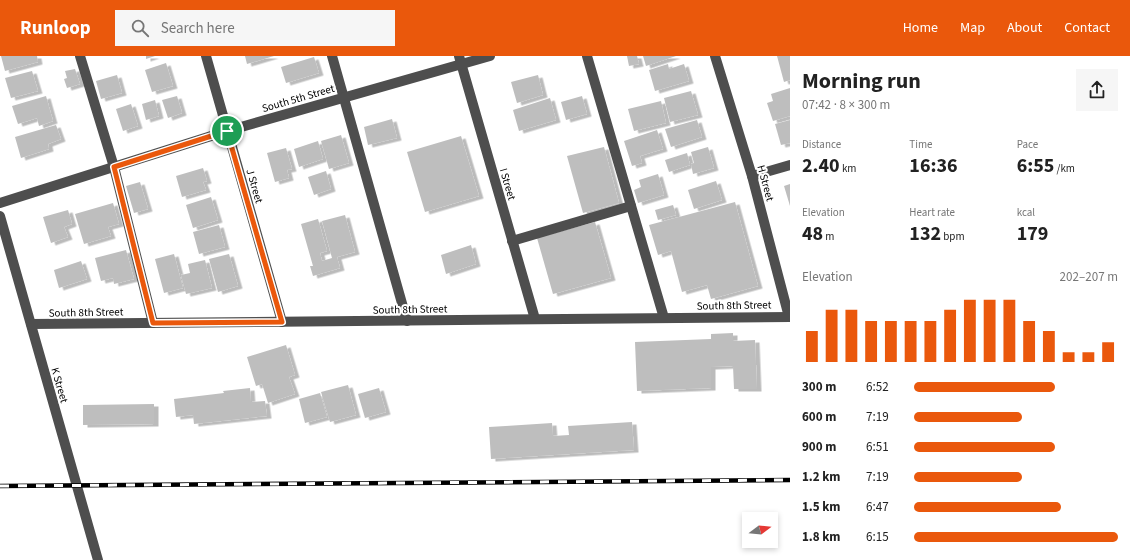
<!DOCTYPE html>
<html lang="en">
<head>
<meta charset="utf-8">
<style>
	:root { --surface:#fff; --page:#f6f6f6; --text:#222; --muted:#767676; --accent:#ea580c }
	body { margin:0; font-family:"Source Sans 3",sans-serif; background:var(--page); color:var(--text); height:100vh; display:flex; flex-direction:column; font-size:15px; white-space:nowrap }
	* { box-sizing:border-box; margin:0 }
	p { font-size:13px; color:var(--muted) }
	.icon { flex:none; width:22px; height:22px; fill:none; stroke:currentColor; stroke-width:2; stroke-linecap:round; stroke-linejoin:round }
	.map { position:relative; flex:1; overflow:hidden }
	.sheet { display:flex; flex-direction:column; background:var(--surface); width:340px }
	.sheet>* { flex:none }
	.needle { width:26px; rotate:74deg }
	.fabs { position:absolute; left:742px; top:456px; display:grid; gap:8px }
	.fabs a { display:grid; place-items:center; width:36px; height:36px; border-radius:0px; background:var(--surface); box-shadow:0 2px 6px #0003; font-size:20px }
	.pin { position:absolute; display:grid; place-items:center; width:34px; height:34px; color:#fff; margin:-17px; border:2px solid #fff; border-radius:50%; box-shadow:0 1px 4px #0007 }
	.round { display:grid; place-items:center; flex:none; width:42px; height:42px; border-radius:0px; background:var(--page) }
	.headline { display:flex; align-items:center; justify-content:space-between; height:68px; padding:0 12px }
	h1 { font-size:22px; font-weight:700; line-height:30px }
	.stats { display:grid; grid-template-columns:repeat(3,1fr); gap:6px; height:68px; padding:4px 12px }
	.stats div { display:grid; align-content:center }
	.stats b { font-size:20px; font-weight:700 }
	.stats small { font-size:11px; font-weight:400 }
	.stats p { font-size:11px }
	.chart { height:112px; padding:8px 12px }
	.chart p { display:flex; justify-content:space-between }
	.chart svg { width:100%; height:72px; margin-top:4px; stroke:var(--accent); stroke-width:6 }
	ul { padding:0 12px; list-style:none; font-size:13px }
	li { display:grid; grid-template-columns:64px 48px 1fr; align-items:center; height:30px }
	li i { height:10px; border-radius:5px; background:var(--accent) }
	header { display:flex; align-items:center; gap:24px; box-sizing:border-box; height:56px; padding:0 20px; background:var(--accent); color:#fff }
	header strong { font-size:19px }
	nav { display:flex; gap:22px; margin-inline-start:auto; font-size:14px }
	.search { width:280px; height:36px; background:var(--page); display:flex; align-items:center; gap:10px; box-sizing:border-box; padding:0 14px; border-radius:0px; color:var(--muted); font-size:15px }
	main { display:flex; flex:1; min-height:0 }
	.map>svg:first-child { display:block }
</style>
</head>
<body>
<header>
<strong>Runloop</strong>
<div class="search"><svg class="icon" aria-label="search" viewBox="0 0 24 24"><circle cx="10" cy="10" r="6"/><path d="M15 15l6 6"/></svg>Search here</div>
<nav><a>Home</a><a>Map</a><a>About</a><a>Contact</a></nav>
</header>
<main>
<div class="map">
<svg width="790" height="504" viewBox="0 0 790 504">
	<defs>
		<filter id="shadow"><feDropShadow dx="4.5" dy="2.5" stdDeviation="0" flood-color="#0004"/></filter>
	</defs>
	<rect width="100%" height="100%" fill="#fff"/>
	<!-- building -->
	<g fill="#bebebe" filter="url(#shadow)">
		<polygon points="1,0 37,0 38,6 5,15"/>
		<polygon points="146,0 155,0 146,3"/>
		<polygon points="245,0 274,0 247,8"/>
		<polygon points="627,0 637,0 639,8 629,10"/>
		<polygon points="643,0 676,0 646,10"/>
		<polygon points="777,0 790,0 790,24 784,26"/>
		<polygon points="314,1 319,17 286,27 281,11"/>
		<polygon points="166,7 173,30 152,36 145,14"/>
		<polygon points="668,8 669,13 684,8 689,25 655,35 649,14"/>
		<polygon points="75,13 80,28 67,32 64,23 67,22 65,15"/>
		<polygon points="32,15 38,35 11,42 5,22"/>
		<polygon points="117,19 122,37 101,43 96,25"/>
		<polygon points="538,19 543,39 517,47 511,26"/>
		<polygon points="790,32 790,60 773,65 767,47 773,45 771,38"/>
		<polygon points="691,35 698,59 670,66 664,42"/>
		<polygon points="46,40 53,65 39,70 37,62 18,68 12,50"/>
		<polygon points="177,40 182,57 168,62 162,44"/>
		<polygon points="582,40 587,58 566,64 561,46"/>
		<polygon points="550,42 556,64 519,75 513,54"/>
		<polygon points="155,44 159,60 146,64 142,48"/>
		<polygon points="661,45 666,67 634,75 628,53"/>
		<polygon points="131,48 138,70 123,75 116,53"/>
		<polygon points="392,63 397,82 368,89 364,71"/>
		<polygon points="697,64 702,81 671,91 665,73"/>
		<polygon points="790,64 790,87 781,89 775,68"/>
		<polygon points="56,69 61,83 48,88 49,93 21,102 15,81"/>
		<polygon points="657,74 663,93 640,100 642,107 632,110 624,85"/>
		<polygon points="341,79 349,107 329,113 321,85"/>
		<polygon points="461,80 479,140 425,156 407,96"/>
		<polygon points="318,85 323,103 299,111 294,93"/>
		<polygon points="604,91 619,147 583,157 567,100"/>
		<polygon points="708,91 714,112 693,118 691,108 694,107 691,96"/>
		<polygon points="286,92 292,113 287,114 289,122 275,126 267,97"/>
		<polygon points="687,97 690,109 669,116 665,104"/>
		<polygon points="203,112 207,125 203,126 206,134 182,141 176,120"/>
		<polygon points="326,115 331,133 314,139 308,121"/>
		<polygon points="658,118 664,139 638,147 634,134 641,131 639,124"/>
		<polygon points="716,125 722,144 694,153 688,134"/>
		<polygon points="140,126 148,153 134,157 126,130"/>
		<polygon points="790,128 790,150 784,130"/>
		<polygon points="211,141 218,164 193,172 186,149"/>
		<polygon points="735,146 758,230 711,243 707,229 682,236 671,195 658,199 649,169"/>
		<polygon points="113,147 119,168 108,171 111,180 84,188 75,158"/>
		<polygon points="673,149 676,159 658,164 655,154"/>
		<polygon points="68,154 72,168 64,171 68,181 51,187 43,161"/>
		<polygon points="345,159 355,196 337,201 340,212 313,220 310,210 313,210 301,168 318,163 327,195 320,197 322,205 332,202 322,165"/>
		<polygon points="595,166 611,222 553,238 537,182"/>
		<polygon points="219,169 225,191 199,198 193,176"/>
		<polygon points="471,189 476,208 446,218 441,199"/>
		<polygon points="126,194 134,223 114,228 113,222 101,225 95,202"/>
		<polygon points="174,198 183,232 164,237 155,203"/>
		<polygon points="229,198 238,230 218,236 209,203"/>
		<polygon points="205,204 212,232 186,238 181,219 190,217 188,208"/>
		<polygon points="81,205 87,223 59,232 54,214"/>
		<polygon points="733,277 733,285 755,284 757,333 734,333 733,310 711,311 711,332 637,335 635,286 711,283 711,278"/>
		<polygon points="286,289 295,319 289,321 295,338 268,347 262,328 256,330 247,301"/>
		<polygon points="348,329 356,359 330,366 321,336"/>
		<polygon points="250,332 251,346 265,345 267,360 194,368 193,359 176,361 174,343 224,337 223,335"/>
		<polygon points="379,332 386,356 365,362 358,338"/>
		<polygon points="320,337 327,361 305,367 299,343"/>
		<polygon points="154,348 154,368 83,369 83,349"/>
		<polygon points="632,366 634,394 491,403 489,371 552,367 553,380 569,379 568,370"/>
	</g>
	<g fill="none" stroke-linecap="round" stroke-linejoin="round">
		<!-- minor -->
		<g stroke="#4e4e4e" stroke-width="10">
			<polyline points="80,0 114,111 153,267"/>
			<polyline points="206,0 282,266"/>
			<polyline points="332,0 407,265"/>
			<polyline points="459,0 535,263"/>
			<polyline points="587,0 664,262"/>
			<polyline points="715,0 752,120 789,261"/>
			<polyline points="752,120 790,109"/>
			<polyline points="0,147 227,75 490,0"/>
			<polyline points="0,160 98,504"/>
			<polyline points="512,185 631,150"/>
			<polyline points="31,268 790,261"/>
		</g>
		<defs>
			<polyline id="rail" points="0,430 790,424"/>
		</defs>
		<!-- rail casing -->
		<use href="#rail" stroke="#000" stroke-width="4.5"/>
		<!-- rail -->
		<use href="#rail" stroke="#fff" stroke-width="3" stroke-dasharray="9" stroke-linecap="butt"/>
	</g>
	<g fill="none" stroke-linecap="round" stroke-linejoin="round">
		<defs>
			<polygon id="route" points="227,75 282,266 153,267 114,111"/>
		</defs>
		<!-- route casing -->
		<use href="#route" stroke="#fff" stroke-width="8"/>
		<!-- route -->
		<use href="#route" stroke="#ea580c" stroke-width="5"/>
	</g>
	<g text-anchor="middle" stroke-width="4" stroke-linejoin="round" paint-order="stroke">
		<!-- street labels -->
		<g font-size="11" fill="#000" stroke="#fff">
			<text transform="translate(298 42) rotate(-16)" y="4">South 5th Street</text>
			<text transform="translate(766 127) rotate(75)" y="4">H Street</text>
			<text transform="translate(508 128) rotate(74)" y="4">I Street</text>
			<text transform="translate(255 130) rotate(74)" y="4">J Street</text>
			<text transform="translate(734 249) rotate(-1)" y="4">South 8th Street</text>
			<text transform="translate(410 253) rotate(-1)" y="4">South 8th Street</text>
			<text transform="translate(86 256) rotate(-1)" y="4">South 8th Street</text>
			<text transform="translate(60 329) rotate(74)" y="4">K Street</text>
		</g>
	</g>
</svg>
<div class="fabs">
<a><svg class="needle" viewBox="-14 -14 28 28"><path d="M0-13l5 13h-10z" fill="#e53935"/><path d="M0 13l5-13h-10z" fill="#767676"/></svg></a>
</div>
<div class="pin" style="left:227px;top:75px;background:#1e9e55"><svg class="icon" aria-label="arrive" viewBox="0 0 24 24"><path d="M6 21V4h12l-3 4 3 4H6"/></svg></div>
</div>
<section class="sheet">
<div class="headline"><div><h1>Morning run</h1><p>07:42 · 8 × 300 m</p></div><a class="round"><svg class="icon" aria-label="share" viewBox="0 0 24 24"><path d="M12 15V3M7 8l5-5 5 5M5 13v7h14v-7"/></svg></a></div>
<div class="stats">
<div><p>Distance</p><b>2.40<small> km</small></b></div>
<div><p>Time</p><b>16:36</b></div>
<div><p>Pace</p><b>6:55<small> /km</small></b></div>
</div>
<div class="stats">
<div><p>Elevation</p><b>48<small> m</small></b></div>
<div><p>Heart rate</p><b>132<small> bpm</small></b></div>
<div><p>kcal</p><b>179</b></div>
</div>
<div class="chart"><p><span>Elevation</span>202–207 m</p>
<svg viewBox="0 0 160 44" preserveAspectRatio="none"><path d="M5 44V25M15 44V12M25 44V12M35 44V19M45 44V19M55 44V19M65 44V19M75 44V12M85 44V6M95 44V6M105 44V6M115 44V19M125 44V25M135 44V38M145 44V38M155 44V32"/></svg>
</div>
<ul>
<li><b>300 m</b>6:52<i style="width:69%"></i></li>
<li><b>600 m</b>7:19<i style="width:53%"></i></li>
<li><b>900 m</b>6:51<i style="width:69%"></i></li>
<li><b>1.2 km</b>7:19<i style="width:53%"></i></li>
<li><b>1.5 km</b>6:47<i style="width:72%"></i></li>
<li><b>1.8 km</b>6:15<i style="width:100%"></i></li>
</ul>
</section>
</main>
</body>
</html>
